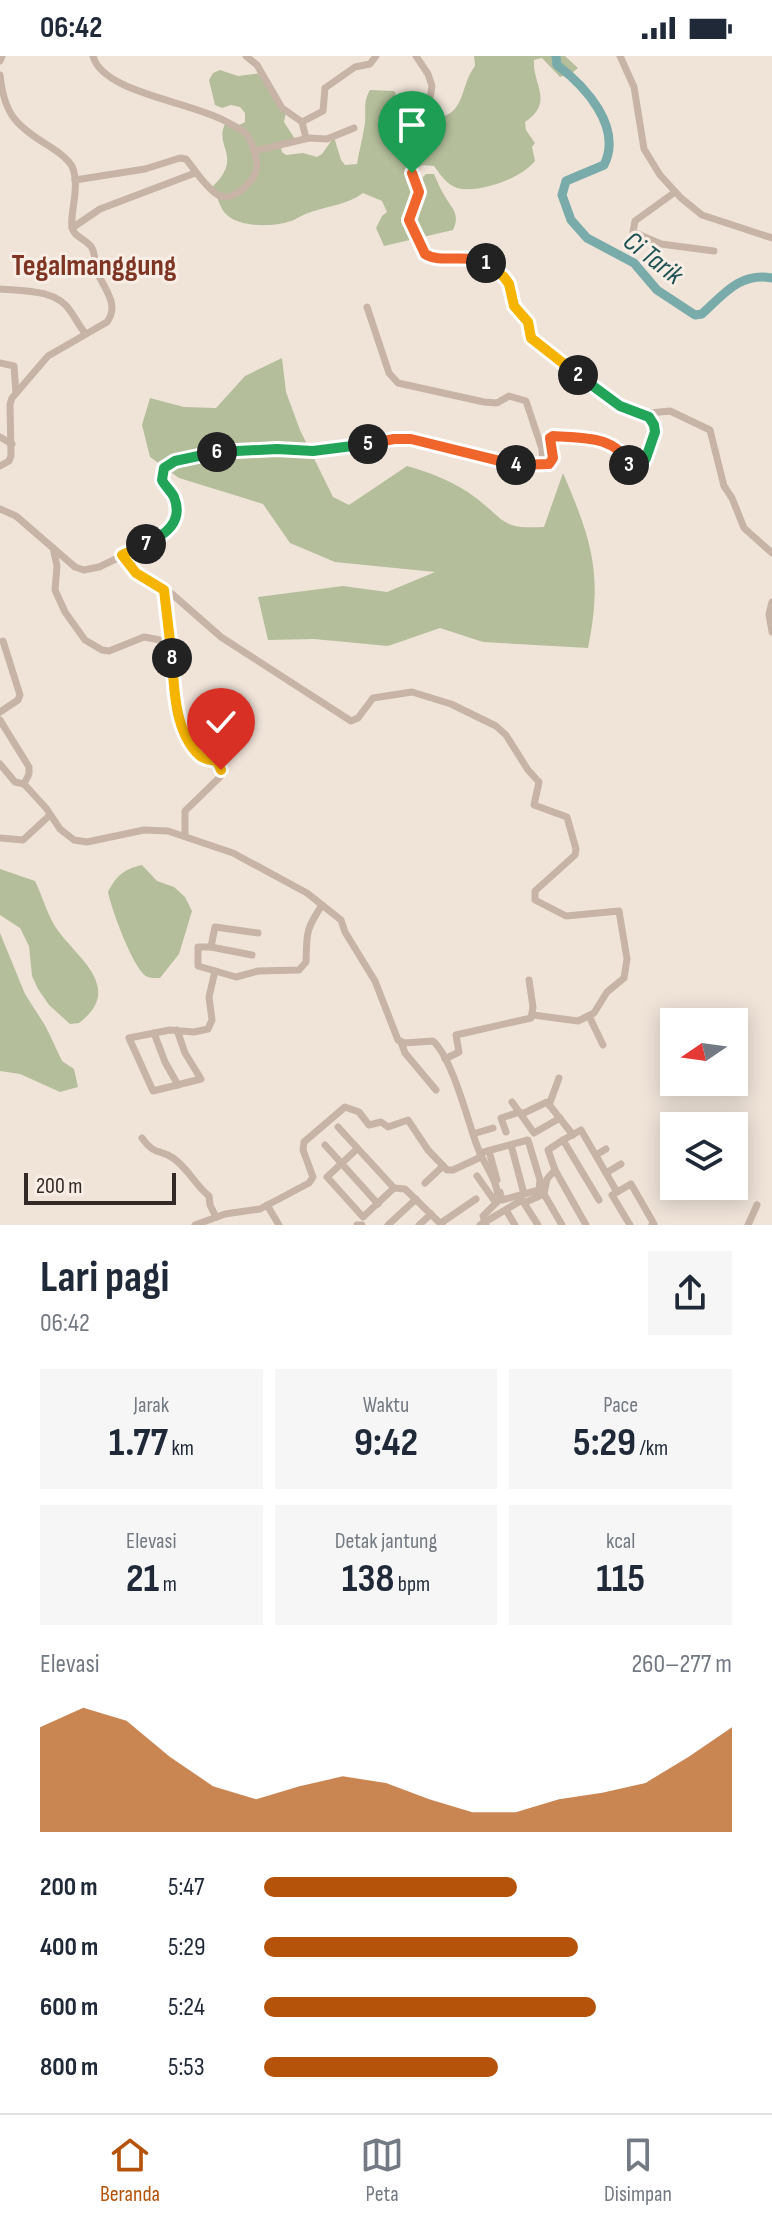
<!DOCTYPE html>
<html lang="id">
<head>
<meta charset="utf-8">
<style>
	:root { --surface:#fff; --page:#f6f6f7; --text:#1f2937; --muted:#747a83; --line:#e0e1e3; --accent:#b45309 }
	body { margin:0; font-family:"Sofia Sans Condensed",sans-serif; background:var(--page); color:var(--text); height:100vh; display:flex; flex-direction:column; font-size:30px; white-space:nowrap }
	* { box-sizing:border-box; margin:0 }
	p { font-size:26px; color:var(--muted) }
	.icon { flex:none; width:44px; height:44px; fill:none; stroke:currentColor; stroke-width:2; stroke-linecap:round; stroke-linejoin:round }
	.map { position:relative; height:1169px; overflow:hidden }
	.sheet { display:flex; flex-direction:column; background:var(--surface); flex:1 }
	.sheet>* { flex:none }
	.needle { width:52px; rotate:257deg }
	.controls { position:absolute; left:660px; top:952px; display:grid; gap:16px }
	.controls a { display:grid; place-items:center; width:88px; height:88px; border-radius:0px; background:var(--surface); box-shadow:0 4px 20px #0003; font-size:40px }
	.scale { position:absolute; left:24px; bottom:20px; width:152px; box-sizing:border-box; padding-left:8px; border:4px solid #332a27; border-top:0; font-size:22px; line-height:28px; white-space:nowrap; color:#332a27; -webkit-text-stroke:6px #f8eee5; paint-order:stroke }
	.pin { position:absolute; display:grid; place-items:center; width:68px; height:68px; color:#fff; margin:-82px -34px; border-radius:50% 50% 50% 0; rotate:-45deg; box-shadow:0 0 8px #0007 }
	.pin .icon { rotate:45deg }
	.km { position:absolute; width:40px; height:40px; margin:-20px; border-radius:50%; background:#222; color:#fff; font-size:22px; line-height:40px; text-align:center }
	.round { display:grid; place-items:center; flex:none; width:84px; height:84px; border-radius:0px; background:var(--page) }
	.head { display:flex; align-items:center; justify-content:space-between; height:136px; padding:0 40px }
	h1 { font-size:44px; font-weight:700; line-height:60px }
	.stats { display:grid; grid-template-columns:repeat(3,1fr); gap:12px; height:136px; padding:8px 40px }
	.stats div { display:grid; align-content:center; border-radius:0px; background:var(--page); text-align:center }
	.stats b { font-size:40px; font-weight:700 }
	.stats small { font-size:22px; font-weight:400 }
	.stats p { font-size:22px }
	.chart { height:224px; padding:16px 40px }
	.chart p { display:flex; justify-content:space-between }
	.chart svg { width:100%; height:144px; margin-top:8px; fill:var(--accent); opacity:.7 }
	ul { padding:0 40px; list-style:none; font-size:26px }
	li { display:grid; grid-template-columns:128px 96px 1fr; align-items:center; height:60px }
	li i { height:20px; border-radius:10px; background:var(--accent) }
	.status { display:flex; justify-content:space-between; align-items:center; height:56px; padding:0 40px; background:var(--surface); direction:ltr }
	.status svg { height:22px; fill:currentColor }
	.menu { display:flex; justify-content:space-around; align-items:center; height:112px; border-top:2px solid var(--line); background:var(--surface); font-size:22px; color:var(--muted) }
	.menu a { display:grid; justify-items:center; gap:4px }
	.menu .active { color:var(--accent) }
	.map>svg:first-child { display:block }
</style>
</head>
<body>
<div class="status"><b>06:42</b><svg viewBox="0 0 49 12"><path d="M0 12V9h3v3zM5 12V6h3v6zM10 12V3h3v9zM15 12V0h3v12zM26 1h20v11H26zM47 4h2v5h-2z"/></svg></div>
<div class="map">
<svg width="772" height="1169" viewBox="0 0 772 1169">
	<rect width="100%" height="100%" fill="#f0e4d9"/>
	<!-- green -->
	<g fill="#b4be9a">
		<path d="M 474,0 L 565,0 L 578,12 L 572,17 L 560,21 L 542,2 L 534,4 C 532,28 555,46 525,66 L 526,74 L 535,87 L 532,91 L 535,105 C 522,122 479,138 457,132 C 446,128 440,118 434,110 L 423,109 L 413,114 L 417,127 L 426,118 L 434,118 C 437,124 439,131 443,137 C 451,152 461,157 453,174 L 384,190 L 376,172 L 382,160 L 387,156 L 382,145 L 363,137 C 349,148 328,150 311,156 C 303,158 296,164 288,166 C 272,171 239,171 227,159 C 219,152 218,140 212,131 C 245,100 212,90 226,66 L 235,71 L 245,66 L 245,57 L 240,51 L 231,49 L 222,52 L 215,49 L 209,24 L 213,17 L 220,14 L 238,20 L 262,17 L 286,56 L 284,66 L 297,86 L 281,90 L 282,96 L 286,99 L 303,97 L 317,101 L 322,98 L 334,81 L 341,104 L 345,109 L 357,108 C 359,95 363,81 365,67 C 366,55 363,46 370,34 L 394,35 L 396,38 L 395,46 L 383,55 L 385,60 L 389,61 L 397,72 L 405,75 L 412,72 L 424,73 L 431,62 C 467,62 459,30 475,10 Z"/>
		<path d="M 282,302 L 286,336 L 300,374 L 333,441 L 349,449 L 407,410 C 432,417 455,426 476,442 C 506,465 501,473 544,471 L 563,417 C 592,485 603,518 588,592 L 483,586 L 440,572 L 388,590 L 314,583 L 268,584 L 258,541 L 343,530 L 387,536 L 435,516 L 335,506 L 290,487 L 263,448 L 179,422 L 150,401 L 142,369 L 150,342 L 184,351 L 216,352 L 245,320 Z"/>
		<path d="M 142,809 L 157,825 L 174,831 L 185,841 L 192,855 L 179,898 L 160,922 C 158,922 149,922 148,921 C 134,916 111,852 108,836 C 116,820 124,813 142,809 Z"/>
		<path d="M 0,813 L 35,825 C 43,841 48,862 59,876 C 81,905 123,933 79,967 L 70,968 L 49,949 L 38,933 L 32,920 L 29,890 L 20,872 L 0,859 Z"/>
		<polygon points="0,877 25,938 46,971 62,1005 74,1013 78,1031 60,1036 20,1018 0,1015"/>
	</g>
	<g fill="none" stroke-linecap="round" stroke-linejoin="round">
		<!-- river -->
		<path stroke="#7aabab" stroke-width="9" d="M 556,0 L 557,9 C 585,30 623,71 604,109 L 566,125 L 562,139 L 571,164 L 587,182 L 634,207 L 657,234 L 695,259 L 702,258 C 724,238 740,216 772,222"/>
		<!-- minor -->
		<g stroke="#c7b4a6" stroke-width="7">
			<polyline points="246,0 257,9 282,52 302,66"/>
			<path d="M 416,0 L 428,18 L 432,30 L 425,72 L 412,117 L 419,136 L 409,164 L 420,191 L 430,202 L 474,202 L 496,214 L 509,228 L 514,250 L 528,266 L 533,284 C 559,299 579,322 603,339 C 618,349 633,355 649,361"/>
			<polyline points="620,0 634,31 644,93 660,119 681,142 702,159 772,182"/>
			<polyline points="0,5 2,0"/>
			<path d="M 0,19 C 4,58 16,70 49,90 C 57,95 67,102 72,110 C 82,133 66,165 74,176 C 78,182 88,185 92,192 C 96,199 94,208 97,216 C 104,232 120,249 107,266 L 48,300 L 12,342 L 10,348 L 11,400 L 9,405 L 0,410"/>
			<polyline points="306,82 302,66 323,55 325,32 355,11 370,8 376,0"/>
			<polyline points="254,95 309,82 327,83 354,72"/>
			<path d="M 75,124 L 145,113 L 180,102 L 186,103 C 195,114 206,132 218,139 C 231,147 253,127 256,115 C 259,105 252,82 243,75 C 239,72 232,69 227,66 C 194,46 102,37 93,0"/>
			<polyline points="675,136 635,165 633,176 661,188 714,195"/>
			<polyline points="72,172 100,153 195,117"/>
			<path d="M 0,233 C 23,235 57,233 71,256 C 76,263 79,270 85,277"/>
			<polyline points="367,251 389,317 398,327 484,346 497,347 509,340 526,345 542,393 543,409"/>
			<polyline points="0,307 14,310 16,337"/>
			<polyline points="0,381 12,388"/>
			<path d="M 0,453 L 16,460 L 75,511 L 84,514 L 99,511 L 162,481 C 174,472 180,453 173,439 C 168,430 162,428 162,416 C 179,385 284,397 315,395 C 343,393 385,379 411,383 C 440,388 533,423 552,404 L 550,382 L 552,380 L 600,383 L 620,396 L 633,413 L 644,406 L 655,376 L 650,357 L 670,355 L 710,374 L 724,430 L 732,442 L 744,472 L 772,497"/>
			<polyline points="53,492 57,510 55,534 65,556 85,584 102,594 109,595 144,581 171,586"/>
			<polyline points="122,499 136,517 172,538 221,581 351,665 358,662 373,642 412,636 451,648 496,670 506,679 528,714 539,726 534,749 567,761 576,793 575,799 535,835 535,844 566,860 619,855 627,903 624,922 607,936 594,957 578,965 533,959"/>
			<polyline points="164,534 177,657 198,698 203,702 217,705 222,717 220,721 185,755 185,780"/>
			<polyline points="772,546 769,558 772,576"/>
			<polyline points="0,656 18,644 20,639 3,585"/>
			<path d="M 0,664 L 29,711 L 29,718 L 24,728 L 46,752 L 60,773 L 74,784 L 87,786 L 144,774 L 168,775 L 233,797 L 307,837 L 341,864 L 345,876 L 375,925 L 398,984 L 404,987 L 433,985 C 452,1002 467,1062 476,1087 C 482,1107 499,1124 498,1145 L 483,1160 L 486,1169"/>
			<polyline points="0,708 15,726 24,728"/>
			<polyline points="0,782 23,784 50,759"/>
			<polyline points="211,891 215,871 258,877"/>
			<path d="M 252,899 L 211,891 L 198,891 L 198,910 L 236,921 L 258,915 L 299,914 L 306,906 C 307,877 305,875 322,849"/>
			<polyline points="589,960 603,989"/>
			<polyline points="177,974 185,997 201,1023 153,1035 129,982 170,974 194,976 208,973 212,964 209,941 215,915"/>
			<polyline points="154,977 165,1006 178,1029"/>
			<polyline points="401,986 405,997 436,1034"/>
			<polyline points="445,1003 459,996 456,979 531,962 533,951 529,924"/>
			<polyline points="512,1046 534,1077 560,1062"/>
			<polyline points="549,1049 559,1022"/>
			<polyline points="522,1058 547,1046 573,1079"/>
			<polyline points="338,1071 394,1132 405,1133 442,1169"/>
			<polyline points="506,1076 501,1062 520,1056"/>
			<polyline points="473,1078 493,1072"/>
			<path d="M 142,1082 C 155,1100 160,1093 173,1102 C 188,1112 195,1129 209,1140 L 210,1149 L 216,1161"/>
			<polyline points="563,1084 581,1074 617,1136"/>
			<polyline points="325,1089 378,1148"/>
			<polyline points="511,1089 524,1138"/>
			<polyline points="357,1093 327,1121 363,1161 394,1132"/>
			<polyline points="489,1095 497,1124"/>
			<polyline points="480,1097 528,1084 540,1124 539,1134 502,1144 500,1136"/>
			<polyline points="596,1099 606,1093"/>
			<polyline points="555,1114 586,1169"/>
			<polyline points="606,1117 621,1108"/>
			<polyline points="477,1120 496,1147"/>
			<polyline points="425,1127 443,1110"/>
			<polyline points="544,1138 562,1169"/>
			<polyline points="526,1146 544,1138 547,1123 555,1114 548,1094 563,1084 599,1144"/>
			<polyline points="267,1149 279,1169"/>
			<polyline points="506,1154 515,1169"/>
			<polyline points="441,1167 476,1143"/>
			<polyline points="195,1169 225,1158 260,1153 309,1127 313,1121 303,1094 304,1086 345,1051 359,1056 369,1069 381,1066 388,1071 408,1064 428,1094 447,1114 453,1114 481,1101"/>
			<polyline points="357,1169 362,1169"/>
			<polyline points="388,1169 416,1143"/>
			<polyline points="419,1169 431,1158"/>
			<polyline points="480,1169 522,1144 538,1169"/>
			<polyline points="630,1169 612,1139 631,1128 654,1168 652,1169"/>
			<polyline points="748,1169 757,1149"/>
		</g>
	</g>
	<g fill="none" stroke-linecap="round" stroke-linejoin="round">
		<defs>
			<path id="split-1" d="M 412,117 L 419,136 L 409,164 L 425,198 C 441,208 464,197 486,207"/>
			<polyline id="split-2" points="486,207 504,221 509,228 514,250 528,266 531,282 578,319"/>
			<polyline id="split-3" points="578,319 620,350 649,361 654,369 655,376 646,402 641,410 633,413 629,409"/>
			<path id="split-4" d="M 516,409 L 549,408 L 553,402 L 550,382 L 553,380 C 581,382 616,379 629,409"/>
			<polyline id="split-5" points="368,388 394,383 411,383 516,409"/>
			<polyline id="split-6" points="217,396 277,393 313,395 368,388"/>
			<path id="split-7" d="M 146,488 C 165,479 184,466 174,441 C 171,435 165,430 162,424 L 164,412 L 175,405 L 217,396"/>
			<polyline id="split-8" points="146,488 122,499 136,517 164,534 172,602"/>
			<path id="split-9" d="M 172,602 C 174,634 175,676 199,699 C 204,704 211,704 217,705 L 221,714"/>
		</defs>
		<!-- split-1 casing -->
		<use href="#split-1" stroke="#fff" stroke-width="16"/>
		<!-- split-2 casing -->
		<use href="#split-2" stroke="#fff" stroke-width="16"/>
		<!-- split-3 casing -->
		<use href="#split-3" stroke="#fff" stroke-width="16"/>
		<!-- split-4 casing -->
		<use href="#split-4" stroke="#fff" stroke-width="16"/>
		<!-- split-5 casing -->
		<use href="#split-5" stroke="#fff" stroke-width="16"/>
		<!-- split-6 casing -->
		<use href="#split-6" stroke="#fff" stroke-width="16"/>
		<!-- split-7 casing -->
		<use href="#split-7" stroke="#fff" stroke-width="16"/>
		<!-- split-8 casing -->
		<use href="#split-8" stroke="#fff" stroke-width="16"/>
		<!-- split-9 casing -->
		<use href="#split-9" stroke="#fff" stroke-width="16"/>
		<!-- split-1 -->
		<use href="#split-1" stroke="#f0652b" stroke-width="10"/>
		<!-- split-2 -->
		<use href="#split-2" stroke="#f5b400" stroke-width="10"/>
		<!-- split-3 -->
		<use href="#split-3" stroke="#22a559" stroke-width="10"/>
		<!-- split-4 -->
		<use href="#split-4" stroke="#f0652b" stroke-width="10"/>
		<!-- split-5 -->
		<use href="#split-5" stroke="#f0652b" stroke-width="10"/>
		<!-- split-6 -->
		<use href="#split-6" stroke="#22a559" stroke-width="10"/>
		<!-- split-7 -->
		<use href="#split-7" stroke="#22a559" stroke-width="10"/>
		<!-- split-8 -->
		<use href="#split-8" stroke="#f5b400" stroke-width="10"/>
		<!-- split-9 -->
		<use href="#split-9" stroke="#f5b400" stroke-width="10"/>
	</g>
	<g text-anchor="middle" stroke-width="6" stroke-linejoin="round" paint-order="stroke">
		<!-- water labels -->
		<g font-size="28" font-style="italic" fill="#1f5253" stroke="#f8eee5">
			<text transform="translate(654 201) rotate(38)" y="10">Ci Tarik</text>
		</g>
		<!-- quarter labels -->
		<g font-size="30" font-weight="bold" fill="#7e3524" stroke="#f8eee5">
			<text x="94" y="219">Tegalmanggung</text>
		</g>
	</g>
</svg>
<div class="controls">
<a><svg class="needle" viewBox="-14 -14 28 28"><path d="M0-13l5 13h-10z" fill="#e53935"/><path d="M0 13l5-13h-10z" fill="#747a83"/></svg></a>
<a><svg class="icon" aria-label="layers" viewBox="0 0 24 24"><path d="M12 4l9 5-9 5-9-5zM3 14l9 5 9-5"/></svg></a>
</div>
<div class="scale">200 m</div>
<div class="pin" style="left:412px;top:117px;background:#1e9e55"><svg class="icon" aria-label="arrive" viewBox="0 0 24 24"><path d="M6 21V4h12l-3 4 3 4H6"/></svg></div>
<div class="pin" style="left:221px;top:714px;background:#d93025"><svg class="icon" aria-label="check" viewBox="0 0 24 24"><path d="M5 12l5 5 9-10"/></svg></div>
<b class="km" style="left:486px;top:207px">1</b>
<b class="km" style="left:578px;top:319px">2</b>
<b class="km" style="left:629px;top:409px">3</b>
<b class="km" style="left:516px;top:409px">4</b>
<b class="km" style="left:368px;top:388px">5</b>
<b class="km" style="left:217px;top:396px">6</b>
<b class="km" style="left:146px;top:488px">7</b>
<b class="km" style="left:172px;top:602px">8</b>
</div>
<section class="sheet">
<div class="head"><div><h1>Lari pagi</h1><p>06:42</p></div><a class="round"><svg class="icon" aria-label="share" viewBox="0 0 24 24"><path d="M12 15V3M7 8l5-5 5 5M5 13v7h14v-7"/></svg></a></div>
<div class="stats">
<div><p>Jarak</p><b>1.77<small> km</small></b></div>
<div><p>Waktu</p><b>9:42</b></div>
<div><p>Pace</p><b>5:29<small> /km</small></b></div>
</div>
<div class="stats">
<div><p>Elevasi</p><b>21<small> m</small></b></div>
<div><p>Detak jantung</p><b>138<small> bpm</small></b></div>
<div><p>kcal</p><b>115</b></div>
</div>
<div class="chart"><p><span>Elevasi</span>260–277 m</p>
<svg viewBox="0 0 160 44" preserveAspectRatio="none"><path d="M0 44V12L10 6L20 10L30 21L40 30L50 34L60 30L70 27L80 29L90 34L100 38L110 38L120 34L130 32L140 29L150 21L160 12V44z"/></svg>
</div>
<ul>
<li><b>200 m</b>5:47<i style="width:54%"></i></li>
<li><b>400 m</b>5:29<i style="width:67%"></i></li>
<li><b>600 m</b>5:24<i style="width:71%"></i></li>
<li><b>800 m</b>5:53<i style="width:50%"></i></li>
</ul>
</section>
<nav class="menu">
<a class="active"><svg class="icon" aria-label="home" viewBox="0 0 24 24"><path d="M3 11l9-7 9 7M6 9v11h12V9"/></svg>Beranda</a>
<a><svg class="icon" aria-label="map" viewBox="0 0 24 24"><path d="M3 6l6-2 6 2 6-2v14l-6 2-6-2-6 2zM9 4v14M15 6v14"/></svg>Peta</a>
<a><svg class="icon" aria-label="saved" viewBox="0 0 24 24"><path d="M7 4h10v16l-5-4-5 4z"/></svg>Disimpan</a>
</nav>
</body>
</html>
